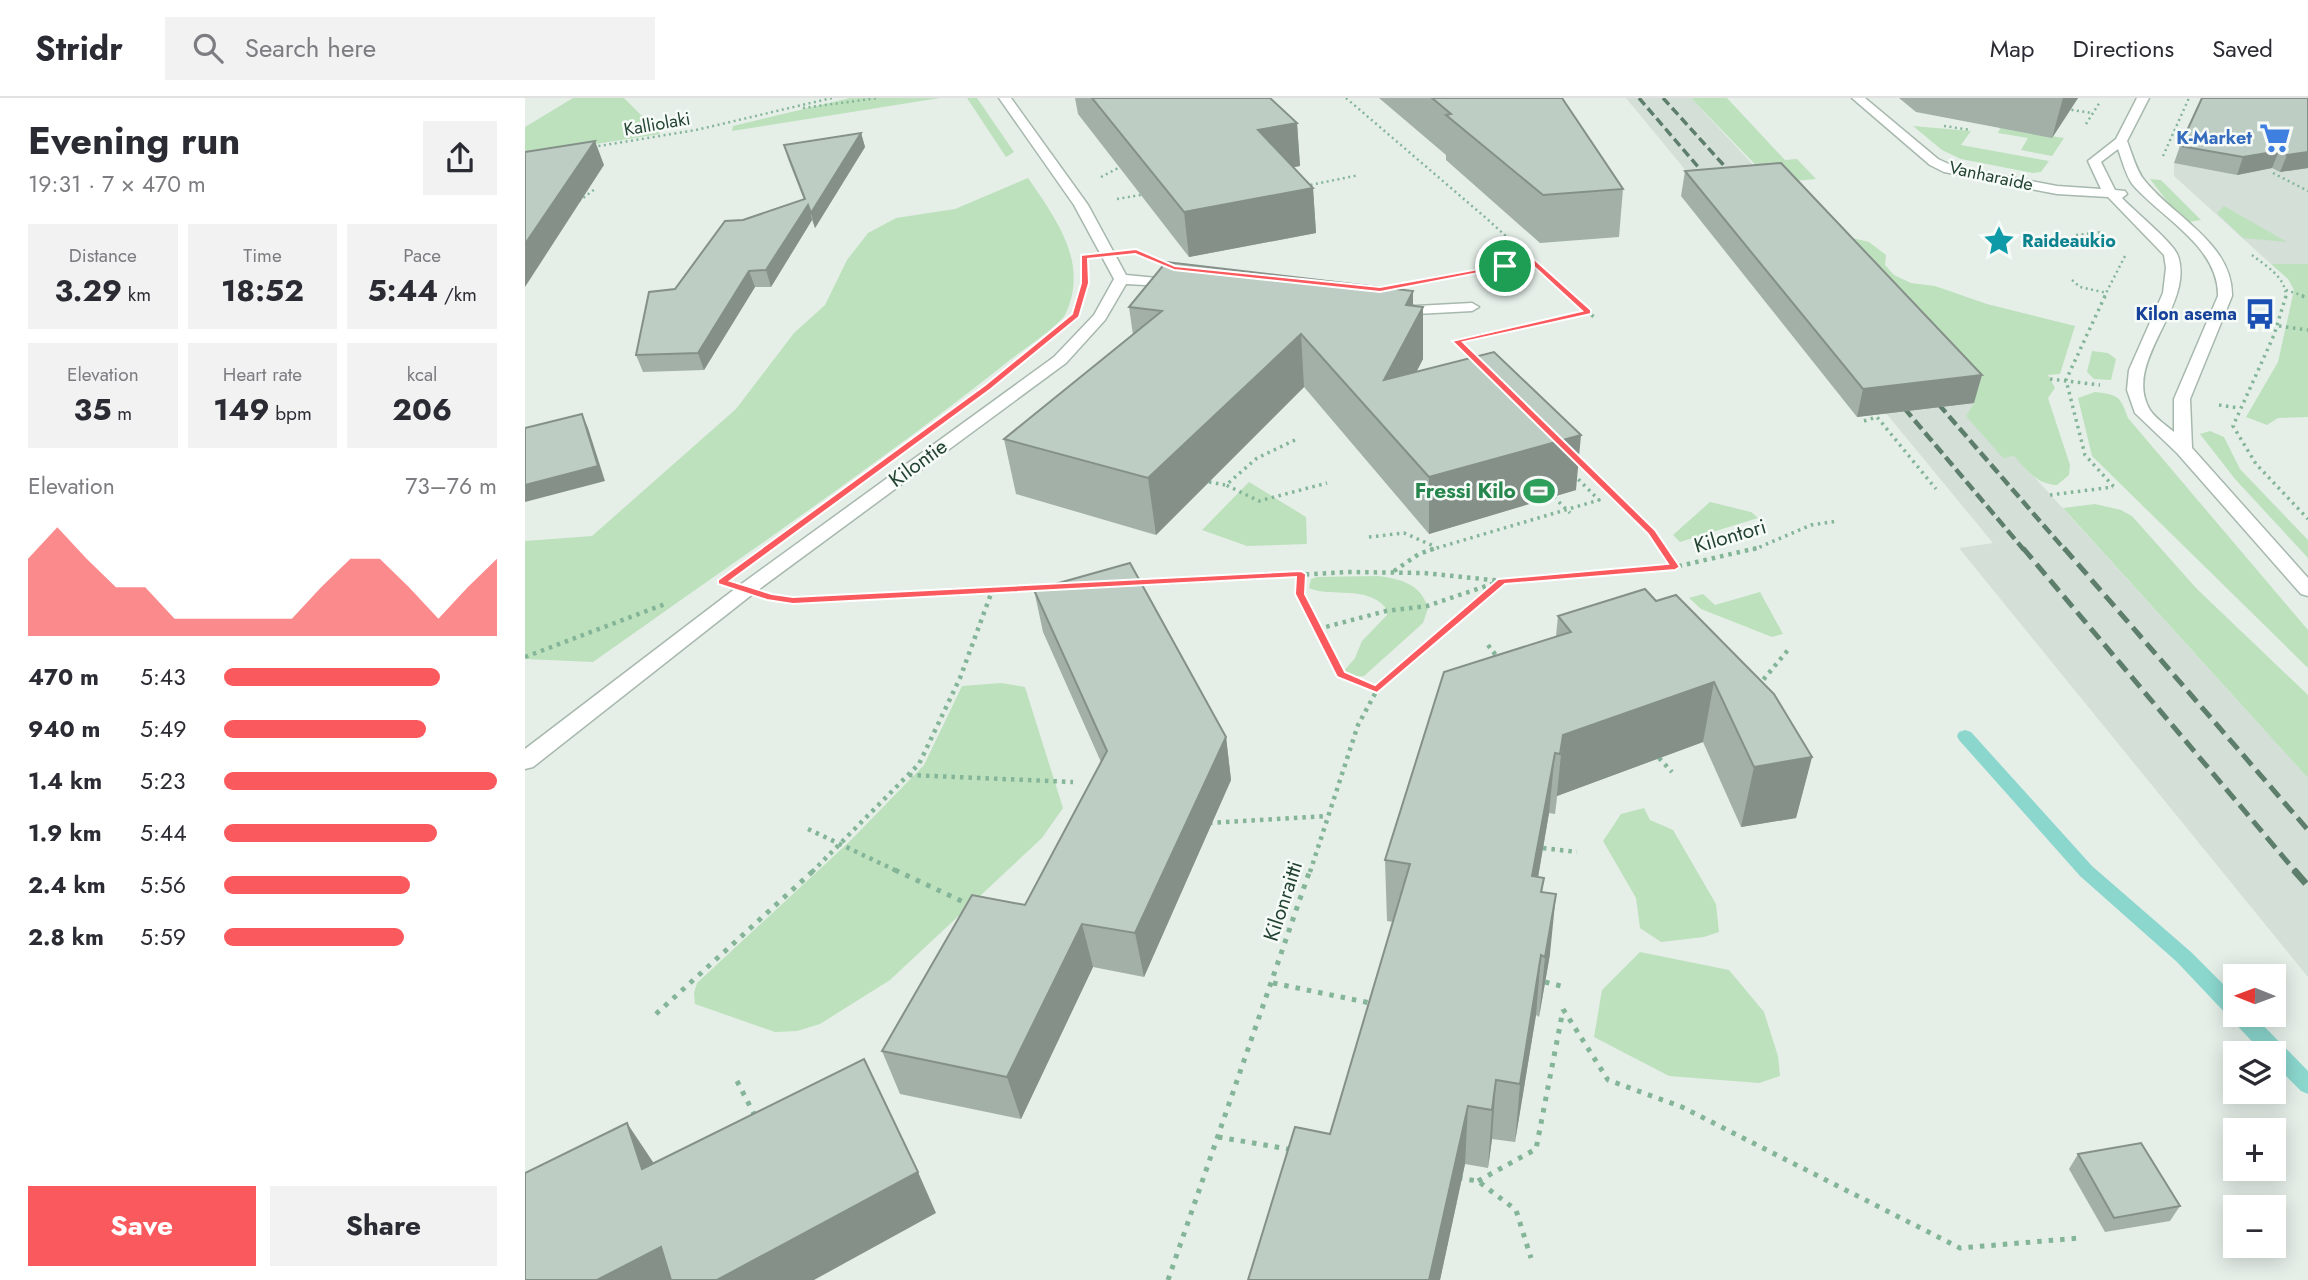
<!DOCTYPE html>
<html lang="en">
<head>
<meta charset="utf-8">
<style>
	:root { --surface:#fff; --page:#f2f2f3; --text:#2b2b33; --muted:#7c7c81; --line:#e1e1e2; --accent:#fa595d }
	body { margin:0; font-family:Jost,sans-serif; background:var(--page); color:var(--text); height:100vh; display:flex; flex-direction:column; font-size:26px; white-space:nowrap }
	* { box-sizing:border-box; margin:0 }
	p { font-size:23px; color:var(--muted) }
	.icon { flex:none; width:38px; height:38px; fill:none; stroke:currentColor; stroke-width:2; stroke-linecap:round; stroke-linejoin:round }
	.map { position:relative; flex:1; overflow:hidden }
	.panel { display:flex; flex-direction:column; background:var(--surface); width:525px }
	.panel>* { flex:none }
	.needle { width:46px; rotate:271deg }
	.controls { position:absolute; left:1698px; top:866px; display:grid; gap:14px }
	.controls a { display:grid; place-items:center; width:63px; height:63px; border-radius:0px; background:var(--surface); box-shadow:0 4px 18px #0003; font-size:35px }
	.pin { position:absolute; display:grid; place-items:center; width:60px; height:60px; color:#fff; margin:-30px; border:4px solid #fff; border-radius:50%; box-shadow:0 2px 7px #0007 }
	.round { display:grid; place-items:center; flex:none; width:74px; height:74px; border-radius:0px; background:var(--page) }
	.headline { display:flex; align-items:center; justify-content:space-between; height:119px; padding:0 28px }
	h1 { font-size:38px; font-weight:700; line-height:52px }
	.figures { display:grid; grid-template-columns:repeat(3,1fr); gap:10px; height:119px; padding:7px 28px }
	.figures div { display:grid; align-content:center; border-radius:0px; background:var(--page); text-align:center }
	.figures b { font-size:30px; font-weight:700 }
	.figures small { font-size:19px; font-weight:400 }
	.figures p { font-size:19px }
	.chart { height:196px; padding:14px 28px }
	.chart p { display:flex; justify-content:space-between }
	.chart svg { width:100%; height:126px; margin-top:7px; fill:var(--accent); opacity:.7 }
	.button { display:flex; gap:14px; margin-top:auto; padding:14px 28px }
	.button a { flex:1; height:80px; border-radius:0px; background:var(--accent); color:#fff; font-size:28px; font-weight:700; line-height:80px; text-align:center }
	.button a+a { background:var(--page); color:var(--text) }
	ul { padding:0 28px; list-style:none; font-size:23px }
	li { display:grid; grid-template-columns:112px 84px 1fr; align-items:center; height:52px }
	li i { height:18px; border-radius:9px; background:var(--accent) }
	header { display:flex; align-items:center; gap:42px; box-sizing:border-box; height:98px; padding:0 35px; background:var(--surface); border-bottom:2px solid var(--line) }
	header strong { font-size:33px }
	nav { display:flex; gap:38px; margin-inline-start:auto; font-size:24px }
	.search { width:490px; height:63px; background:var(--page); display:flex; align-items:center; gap:18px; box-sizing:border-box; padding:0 24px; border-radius:0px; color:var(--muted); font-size:26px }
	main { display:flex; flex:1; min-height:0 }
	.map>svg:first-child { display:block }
</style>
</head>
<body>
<header>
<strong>Stridr</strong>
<div class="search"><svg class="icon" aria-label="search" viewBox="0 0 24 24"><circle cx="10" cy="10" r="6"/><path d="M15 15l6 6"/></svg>Search here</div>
<nav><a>Map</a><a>Directions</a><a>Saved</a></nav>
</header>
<main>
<section class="panel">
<div class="headline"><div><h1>Evening run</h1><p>19:31 · 7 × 470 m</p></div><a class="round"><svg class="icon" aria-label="share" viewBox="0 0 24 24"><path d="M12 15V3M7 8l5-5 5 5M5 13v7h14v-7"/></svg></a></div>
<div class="figures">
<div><p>Distance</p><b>3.29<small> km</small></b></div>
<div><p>Time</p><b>18:52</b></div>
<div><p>Pace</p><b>5:44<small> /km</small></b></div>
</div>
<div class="figures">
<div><p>Elevation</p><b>35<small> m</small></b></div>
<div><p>Heart rate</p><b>149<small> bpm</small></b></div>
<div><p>kcal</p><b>206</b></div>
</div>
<div class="chart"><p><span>Elevation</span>73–76 m</p>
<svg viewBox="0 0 160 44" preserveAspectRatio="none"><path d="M0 44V17L10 6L20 17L30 27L40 27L50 38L60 38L70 38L80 38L90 38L100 27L110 17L120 17L130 27L140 38L150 27L160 17V44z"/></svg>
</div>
<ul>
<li><b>470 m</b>5:43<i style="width:79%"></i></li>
<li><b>940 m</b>5:49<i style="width:74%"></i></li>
<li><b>1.4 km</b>5:23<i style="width:100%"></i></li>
<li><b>1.9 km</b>5:44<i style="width:78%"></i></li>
<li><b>2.4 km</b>5:56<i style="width:68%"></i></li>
<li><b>2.8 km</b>5:59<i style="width:66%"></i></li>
</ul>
<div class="button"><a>Save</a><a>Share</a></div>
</section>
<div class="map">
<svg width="1783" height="1182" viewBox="0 0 1783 1182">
	<rect width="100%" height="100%" fill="#e5efe8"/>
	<!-- built -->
	<g fill="#d3dfd7">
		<polygon points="1101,0 1166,0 1449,305 1441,318 1478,359 1489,358 1513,383 1783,680 1783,879 1434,450 1468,445"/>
		<polygon points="1783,20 1783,166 1746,166 1649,78 1649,65"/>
	</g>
	<!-- green -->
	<g fill="#bde1bd">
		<polygon points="48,0 99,0 135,36 0,57 0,29"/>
		<polygon points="325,0 415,0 207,33 208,28"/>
		<polygon points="442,0 452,0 489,54 481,59"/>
		<polygon points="1166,0 1202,0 1260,62 1272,61 1291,81 1248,85"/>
		<polygon points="1388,28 1446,33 1436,47 1524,63 1516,74 1508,75 1436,61 1417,52"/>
		<polygon points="1476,28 1487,32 1539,40 1527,58 1496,52 1503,40 1473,35"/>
		<path d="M 503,80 C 531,121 564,164 541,215 C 537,226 492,256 480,266 C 347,371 206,466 68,564 L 0,561 L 0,443 L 67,438 L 211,311 L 269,235 L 300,207 L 322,162 L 343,135 L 371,120 L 430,111 Z"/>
		<polygon points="1625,81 1636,82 1676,122 1663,124 1645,107"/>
		<polygon points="1699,108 1762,144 1718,140 1692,115"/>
		<path d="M 1315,137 L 1344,144 L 1361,157 L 1360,167 L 1369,177 L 1386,185 L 1410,188 L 1462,206 L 1550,228 L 1535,276 L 1523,277 L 1530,290 L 1523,300 L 1545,367 L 1544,377 L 1532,387 C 1511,386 1502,372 1489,358 L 1478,360 L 1441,318 L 1449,305 Z"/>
		<polygon points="1746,166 1783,166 1783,319 1753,320 1742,327 1721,319 1753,264 1769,192 1763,181"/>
		<polygon points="1567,253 1583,255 1591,261 1586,282 1569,281 1562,274"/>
		<path d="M 1570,294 C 1593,297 1595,297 1603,320 L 1783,532 L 1783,570 L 1567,358 L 1553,300 Z"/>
		<polygon points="1685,333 1699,339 1715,371 1783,442 1783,460 1710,381 1675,336"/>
		<polygon points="724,384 781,419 782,446 722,448 677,432"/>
		<polygon points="1185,404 1226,414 1233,420 1155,444 1148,437"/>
		<polygon points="1570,406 1596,412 1607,418 1671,490 1783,597 1783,680 1538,410"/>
		<path d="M 853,478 C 876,481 896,486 903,510 L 898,525 L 839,578 L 826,579 L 819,573 L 830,560 L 837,543 L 862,517 L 860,509 C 841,487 805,500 784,490 L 786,481 L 792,479 Z"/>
		<polygon points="1235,494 1258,536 1247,539 1176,511 1164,500 1178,496 1190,507"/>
		<polygon points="476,585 500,589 538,710 517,740 365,882 295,926 272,933 250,934 170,906 169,895 172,885 324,744 399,667 437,588"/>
		<polygon points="1119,710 1125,722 1148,732 1191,806 1194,834 1179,839 1136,844 1115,830 1111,800 1078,743 1096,716"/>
		<polygon points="1115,854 1204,872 1239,914 1253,958 1255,978 1234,985 1144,978 1069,939 1077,892"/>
	</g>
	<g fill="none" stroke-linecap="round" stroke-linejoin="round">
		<!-- stream -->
		<polygon fill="#8bd7ce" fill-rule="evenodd" points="1440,632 1446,634 1567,768 1666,854 1710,898 1710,917 1728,917 1783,973 1783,996 1776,993 1748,965 1748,956 1739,956 1652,864 1555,778 1434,642 1432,638 1434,634"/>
		<defs>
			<g id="minor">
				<polygon points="474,0 486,0 563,107 601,177 653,182 660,186 658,189 601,186 580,222 541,265 229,495 8,669 0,671 0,651 215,487 529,259 569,217 589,181 549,107"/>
				<path d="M 1327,0 L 1340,0 L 1413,61 L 1428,68 L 1532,88 L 1576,91 L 1563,63 L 1591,41 L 1612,0 L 1624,0 L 1602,43 C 1607,55 1611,73 1620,83 C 1649,119 1708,146 1707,198 L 1665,301 L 1667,350 L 1783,480 L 1783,498 L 1776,496 L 1652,355 L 1610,315 L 1602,292 L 1604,272 L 1638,195 L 1641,170 L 1639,157 L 1583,99 L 1532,96 L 1419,74 L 1405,67 ZM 1593,51 C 1597,62 1601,78 1608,87 C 1637,120 1694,149 1693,198 L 1649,301 L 1649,334 C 1642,328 1630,320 1625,312 C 1596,264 1670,208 1653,158 C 1649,145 1608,112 1597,100 L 1602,96 L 1600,93 L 1590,92 L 1576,64 Z"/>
				<polygon points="870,205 891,208 947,205 954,209 947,213 891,216 865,212 863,209"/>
			</g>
		</defs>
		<!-- minor casing -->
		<use href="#minor" stroke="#a7b8ad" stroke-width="3"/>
		<!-- path-far3 -->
		<g stroke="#84b598" stroke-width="2.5" stroke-dasharray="2 3.5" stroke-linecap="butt">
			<polyline points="821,0 961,120 1048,199"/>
			<polyline points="278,10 353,0"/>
			<polyline points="1541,11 1567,15"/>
			<polyline points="1561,26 1575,4"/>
			<polyline points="1419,28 1446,32"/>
			<polyline points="68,49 171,32 307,0"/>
			<polyline points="1638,58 1664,0"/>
			<polyline points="1748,75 1783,93"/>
			<polyline points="576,79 599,67"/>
			<polyline points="781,84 785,87 834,77"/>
			<polyline points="592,101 621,96"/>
			<polyline points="54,103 70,91"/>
			<polyline points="1551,137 1577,134"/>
			<path d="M 1727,157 C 1741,168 1761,179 1761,199"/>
			<polyline points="945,175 1007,163"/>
			<polyline points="1547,182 1555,189 1582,195"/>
			<polyline points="1761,192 1782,199"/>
			<polyline points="1579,199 1600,158"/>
		</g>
		<!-- path-far2 -->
		<g stroke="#84b598" stroke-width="3.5" stroke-dasharray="2.5 4.5" stroke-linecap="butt">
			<polyline points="1046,198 1070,220"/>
			<polyline points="1580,198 1541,282 1560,357 1589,389"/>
			<polyline points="1761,198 1749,237 1708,328 1731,366 1783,421"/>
			<polyline points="1777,198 1783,200"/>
			<polyline points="1754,228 1783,232"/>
			<polyline points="967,235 1063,214"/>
			<polyline points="932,243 951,262"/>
			<polyline points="1525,281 1575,287"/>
			<polyline points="1694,307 1714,310"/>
			<polyline points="1339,323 1352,319 1411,391"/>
			<polyline points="770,342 732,360 701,387 734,403 802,385"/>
			<polyline points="1050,359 1126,434 1138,452"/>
			<polyline points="684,384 700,387"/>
			<polyline points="1525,397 1588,389"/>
			<polyline points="1029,399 1045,415"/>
			<polyline points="844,439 879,435 911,449"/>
			<polyline points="905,452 1074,402 1048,376"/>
			<polyline points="1228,452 1286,427 1313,423"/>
		</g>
		<!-- path-far1 -->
		<g stroke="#84b598" stroke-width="4.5" stroke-dasharray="3.5 5" stroke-linecap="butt">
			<polyline points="1137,450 1150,469"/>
			<polyline points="869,473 894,456 911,450"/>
			<polyline points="776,476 775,496 815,576 852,592"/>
			<polyline points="611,486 823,474 899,475 977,483 1150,469 1232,450"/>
			<polyline points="268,503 515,491"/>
			<polyline points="793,531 861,513 902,508 973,484"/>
			<polyline points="963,547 973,560"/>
			<polyline points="0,559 140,506"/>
			<polyline points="1233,588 1263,552"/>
			<polyline points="1134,660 1147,674"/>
			<polyline points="384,677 548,684"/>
			<polyline points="684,725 802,718"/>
			<polyline points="283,731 374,774"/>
			<polyline points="1018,750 1052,754"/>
			<polyline points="287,774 394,666 435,580 467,493"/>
			<polyline points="785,774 833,627 852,592 977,483"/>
		</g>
		<!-- path -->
		<g stroke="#84b598" stroke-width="5" stroke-dasharray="4.5 7" stroke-linecap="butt">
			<polyline points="370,772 445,807"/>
			<polyline points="1020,884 1040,889"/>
			<polyline points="748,885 850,906"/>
			<polyline points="1038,911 1083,982 1157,1009 1435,1150 1555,1140"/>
			<polyline points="131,916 289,772"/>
			<polyline points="212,983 231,1020"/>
			<polyline points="693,1039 769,1052"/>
			<polyline points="933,1080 953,1083 991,1112 1006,1160"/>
			<polyline points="953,1083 1011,1051 1038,912"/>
			<polyline points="643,1182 785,772"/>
		</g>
		<!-- minor -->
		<use href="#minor" fill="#fff" fill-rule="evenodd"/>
		<!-- rail-far3 -->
		<g stroke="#5e7e6c" stroke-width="3.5" stroke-dasharray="9 4.5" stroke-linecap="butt">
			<polyline points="1114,0 1187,85"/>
			<polyline points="1138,0 1213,83"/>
		</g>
		<!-- rail-far2 -->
		<g stroke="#5e7e6c" stroke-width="4.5" stroke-dasharray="11 5" stroke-linecap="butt">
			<polyline points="1403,294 1540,452"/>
			<polyline points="1369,298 1499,452"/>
		</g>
		<!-- rail-far1 -->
		<g stroke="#5e7e6c" stroke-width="5" stroke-dasharray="14 7" stroke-linecap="butt">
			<polyline points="1498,450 1771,774"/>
			<polyline points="1539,450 1783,732"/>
		</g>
		<!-- rail -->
		<polyline stroke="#5e7e6c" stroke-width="7" stroke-dasharray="18 9" stroke-linecap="butt" points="1769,772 1783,788"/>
	</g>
	<!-- wall -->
	<g fill="#a3b0a8">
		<polygon points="550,0 745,0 772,25 775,68 768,69 788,90 791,135 664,159 553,16"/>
		<polygon points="854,0 1037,0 1098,91 1094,139 1015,145 921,62 921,57"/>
		<polygon points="1374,0 1553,0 1527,40 1391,14"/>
		<polygon points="1677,0 1783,70 1755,74 1747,70 1712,77 1649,65 1655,48"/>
		<polygon points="336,35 340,49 290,130 287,122 246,189 230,189 179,272 118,274 111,257 150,191 279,102 263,61 259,47"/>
		<polygon points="1160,73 1449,305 1332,319 1156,98"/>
		<polygon points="888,208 898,209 898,261 891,274 1051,392 904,436 779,289 631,437 491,396 479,341 608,237 604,209"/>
		<polygon points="1120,491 1287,659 1271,720 1216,729 1178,644 1032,698 1030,716 1024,715 1013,779 1019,780 1017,794 1025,856 1014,919 1011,917 990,1044 967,1041 963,1070 940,1066 915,1182 723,1182 805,1036 868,824 862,823 860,762 1031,538 1033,518"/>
		<polygon points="509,492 701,639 706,682 619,879 568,869 496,1021 375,996 357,953 500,807 576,664 518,534"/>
		<polygon points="1553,1056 1655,1108 1645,1123 1580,1134 1544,1071"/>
	</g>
	<!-- shaded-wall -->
	<g fill="#849088">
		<polygon points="1538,0 1553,0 1527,40"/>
		<polygon points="772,25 775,68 736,75 733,32"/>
		<polygon points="336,35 340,49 290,130 286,115"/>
		<polygon points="70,43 79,67 0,189 0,146"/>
		<polygon points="1754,53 1747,70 1712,77 1718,59"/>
		<polygon points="1783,54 1783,70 1755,74 1762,57"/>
		<polygon points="788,90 791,135 664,159 659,114"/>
		<polygon points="283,107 287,122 246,189 241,172"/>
		<polygon points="224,173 230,189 179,272 173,255"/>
		<polygon points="888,193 888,227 898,209 898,261 862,332 859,282 881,207"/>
		<polygon points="776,236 779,289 631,437 623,380"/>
		<polygon points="1457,277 1449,305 1332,319 1338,291"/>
		<polygon points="57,316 63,330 80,383 0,404 0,387"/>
		<polygon points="1056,337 1051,392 904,436 904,379"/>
		<polygon points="1189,584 1178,644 1032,698 1030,716 1038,637"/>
		<polygon points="701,639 706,682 619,879 610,835"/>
		<polygon points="1030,655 1024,715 1003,838 1007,778"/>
		<polygon points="1287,659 1271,720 1216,729 1229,669"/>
		<polygon points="1031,796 1025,856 1014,919 1020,859"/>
		<polygon points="557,826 568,869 496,1021 482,979"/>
		<polygon points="1016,857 1011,917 990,1044 995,986"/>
		<polygon points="971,982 967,1041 963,1070 967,1012"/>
		<polygon points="943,1008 940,1066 915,1182 904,1182"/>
		<polygon points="102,1025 130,1067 117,1071"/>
		<polygon points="393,1074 411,1115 289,1182 192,1182"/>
		<polygon points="136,1149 159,1182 72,1182"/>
	</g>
	<!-- building -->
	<g fill="#bdcdc3" stroke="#849088" stroke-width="2">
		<polygon points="567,0 745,0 772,25 733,32 788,90 659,114"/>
		<polygon points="907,0 1037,0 1098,91 1018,97 921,17 926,16"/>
		<polygon points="1677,0 1783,0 1783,54 1762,57 1754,53 1718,59 1655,48"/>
		<polygon points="336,35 286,115 283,107 241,172 224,173 173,255 111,257 124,194 150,191 200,123 218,122 280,101 259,47"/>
		<polygon points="70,43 0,146 0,54"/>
		<polygon points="1256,65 1457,277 1338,291 1160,73"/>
		<polygon points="641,164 888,193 881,207 898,209 859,282 969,254 1056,337 904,379 776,236 623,380 479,341 637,213 604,209"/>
		<polygon points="57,316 73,368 0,387 0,330"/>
		<polygon points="605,465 701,639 610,835 557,826 482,979 357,953 447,797 500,807 582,653 509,492"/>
		<polygon points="1120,491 1131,503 1151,497 1249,596 1287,659 1229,669 1189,584 1038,637 1035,656 1030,655 1007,778 1019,780 1016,794 1031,796 1020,859 1016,857 995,986 971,982 967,1012 943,1008 904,1182 723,1182 770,1029 805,1036 885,766 860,762 919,574 1046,534 1033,518"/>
		<polygon points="339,961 393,1074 192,1182 146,1182 136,1149 72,1182 0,1182 0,1075 102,1025 117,1071"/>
		<polygon points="1616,1045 1655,1108 1589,1120 1553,1056"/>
	</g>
	<!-- route -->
	<path fill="#fa595d" stroke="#fff" stroke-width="2" fill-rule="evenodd" d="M 611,151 L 650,168 L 855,189 L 1009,161 L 1066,212 L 1066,216 L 938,244 L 1130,432 L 1155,469 L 1150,472 L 980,486 L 852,595 L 812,579 L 770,496 L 771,479 L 268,506 L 242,502 L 193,486 L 193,482 L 460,287 L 547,216 L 556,185 L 556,157 ZM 610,156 L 649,172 L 855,194 L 1005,165 L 1057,213 L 927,243 L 1123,436 L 1143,466 L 973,481 L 850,587 L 820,574 L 780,496 L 781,476 L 776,473 L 268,499 L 247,496 L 205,483 L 466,291 L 554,219 L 564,185 L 563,161 Z"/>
	<!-- icons -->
	<defs>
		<symbol id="supermarket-bare" viewBox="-9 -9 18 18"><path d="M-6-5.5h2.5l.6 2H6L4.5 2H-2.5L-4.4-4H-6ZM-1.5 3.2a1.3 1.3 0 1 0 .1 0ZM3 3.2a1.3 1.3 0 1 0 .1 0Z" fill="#3f7fe0" stroke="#f6fbf8" stroke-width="2.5" paint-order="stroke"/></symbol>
		<symbol id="sight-bare" viewBox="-9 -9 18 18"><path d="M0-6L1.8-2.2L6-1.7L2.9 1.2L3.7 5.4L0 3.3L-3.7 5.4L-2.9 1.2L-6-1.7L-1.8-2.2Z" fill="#0f9aa8" stroke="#f6fbf8" stroke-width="2.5" paint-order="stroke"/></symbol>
		<symbol id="bus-bare" viewBox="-9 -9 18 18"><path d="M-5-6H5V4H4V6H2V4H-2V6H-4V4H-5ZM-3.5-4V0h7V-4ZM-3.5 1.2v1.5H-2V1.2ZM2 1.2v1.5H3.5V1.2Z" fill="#1a4fb4" stroke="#f6fbf8" stroke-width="2.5" paint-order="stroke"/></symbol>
		<symbol id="stadium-bare" viewBox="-9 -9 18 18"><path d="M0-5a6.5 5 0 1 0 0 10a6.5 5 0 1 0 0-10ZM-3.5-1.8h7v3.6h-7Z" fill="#2e9e5b" stroke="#f6fbf8" stroke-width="2.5" paint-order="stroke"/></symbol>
	</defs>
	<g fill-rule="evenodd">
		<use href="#supermarket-bare" x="1728" y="18" width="44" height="44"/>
		<use href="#sight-bare" x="1452" y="121" width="44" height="44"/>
		<use href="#bus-bare" x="1713" y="194" width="44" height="44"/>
		<use href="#stadium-bare" x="992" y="371" width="44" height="44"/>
	</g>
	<g text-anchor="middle" stroke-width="5" stroke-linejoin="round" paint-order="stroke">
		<!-- far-street labels -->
		<g font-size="18" fill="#234331" stroke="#f6fbf8">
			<text transform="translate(132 26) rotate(-10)" y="6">Kalliolaki</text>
			<text transform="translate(1466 78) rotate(12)" y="6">Vanharaide</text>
		</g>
		<!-- far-shop labels -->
		<g font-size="18" font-weight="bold" fill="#366cbe" stroke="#f6fbf8" text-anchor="end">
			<text x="1727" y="46">K-Market</text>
		</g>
		<!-- far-culture labels -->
		<g font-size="18" font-weight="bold" fill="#0d838f" stroke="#f6fbf8" text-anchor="start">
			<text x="1497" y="149">Raideaukio</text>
		</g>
		<!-- far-transit labels -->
		<g font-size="18" font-weight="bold" fill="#164399" stroke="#f6fbf8" text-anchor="end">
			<text x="1712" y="222">Kilon asema</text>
		</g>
		<!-- street labels -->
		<g font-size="21" fill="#234331" stroke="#f6fbf8">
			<text transform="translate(393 365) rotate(-36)" y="7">Kilontie</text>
			<text transform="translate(1205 438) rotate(-16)" y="7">Kilontori</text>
			<text transform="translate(758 803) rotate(-72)" y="7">Kilonraitti</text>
		</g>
		<!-- leisure labels -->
		<g font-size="21" font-weight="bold" fill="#27864d" stroke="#f6fbf8" text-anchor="end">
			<text x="991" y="400">Fressi Kilo</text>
		</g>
	</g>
</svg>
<div class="controls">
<a><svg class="needle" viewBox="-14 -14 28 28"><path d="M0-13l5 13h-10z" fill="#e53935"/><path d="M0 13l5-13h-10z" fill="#7c7c81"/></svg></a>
<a><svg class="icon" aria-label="layers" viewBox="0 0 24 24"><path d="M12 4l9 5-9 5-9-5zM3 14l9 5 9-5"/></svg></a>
<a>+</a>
<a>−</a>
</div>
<div class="pin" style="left:980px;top:168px;background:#1e9e55"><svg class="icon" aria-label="arrive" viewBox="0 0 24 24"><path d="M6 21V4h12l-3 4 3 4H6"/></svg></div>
</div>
</main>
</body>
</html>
